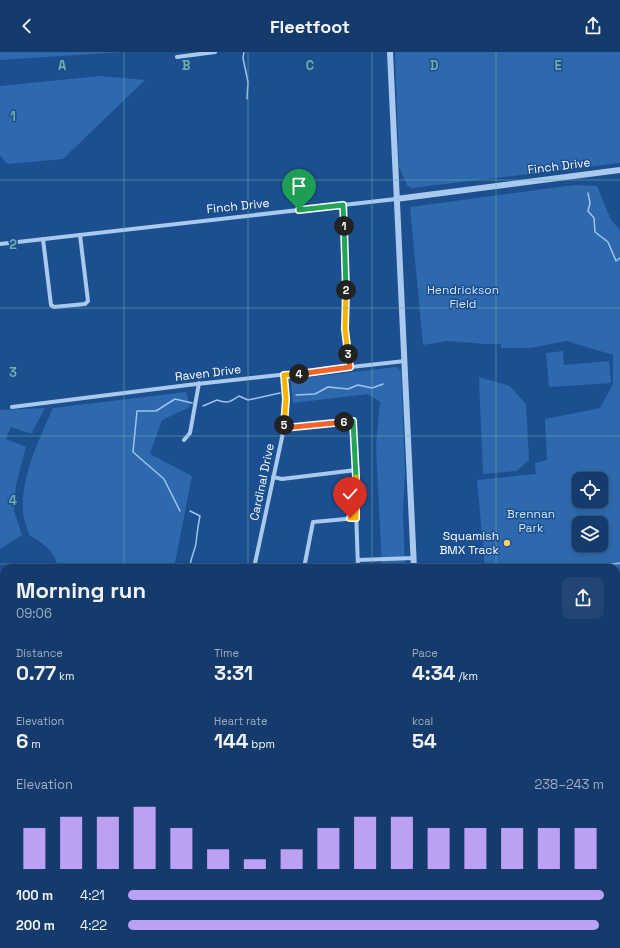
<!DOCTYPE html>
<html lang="en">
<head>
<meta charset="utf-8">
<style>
	:root { --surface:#143b6b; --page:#214673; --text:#f1f3f6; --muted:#9dadc1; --line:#33557e; --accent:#bca0f2 }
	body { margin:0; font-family:"Space Grotesk",sans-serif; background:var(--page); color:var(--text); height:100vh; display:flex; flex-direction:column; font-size:15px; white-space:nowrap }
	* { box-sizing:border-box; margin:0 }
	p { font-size:13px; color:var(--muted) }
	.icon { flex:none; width:22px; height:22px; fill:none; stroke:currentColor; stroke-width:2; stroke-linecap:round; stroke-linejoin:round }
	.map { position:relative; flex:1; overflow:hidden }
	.details { position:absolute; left:0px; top:512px; width:620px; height:384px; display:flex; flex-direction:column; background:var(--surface); border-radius:12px 12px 0 0; box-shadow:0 2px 6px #0003,0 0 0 1px var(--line) }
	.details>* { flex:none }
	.fabs { position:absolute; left:572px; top:420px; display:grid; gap:8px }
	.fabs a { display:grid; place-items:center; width:36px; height:36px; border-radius:8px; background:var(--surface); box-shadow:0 2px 6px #0003,0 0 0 1px var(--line); font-size:20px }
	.pin { position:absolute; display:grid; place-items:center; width:34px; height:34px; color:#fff; margin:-41px -17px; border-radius:50% 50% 50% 0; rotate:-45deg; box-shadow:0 0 4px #0007 }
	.pin .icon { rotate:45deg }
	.km { position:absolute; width:20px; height:20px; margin:-10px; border-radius:50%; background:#222; color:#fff; font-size:11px; line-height:20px; text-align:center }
	.round { display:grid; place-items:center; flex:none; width:42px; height:42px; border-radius:8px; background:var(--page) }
	.overview { display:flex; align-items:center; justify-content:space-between; height:68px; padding:0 16px }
	h1 { font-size:22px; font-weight:800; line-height:30px }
	.figures { display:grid; grid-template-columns:repeat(3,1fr); gap:6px; height:68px; padding:4px 16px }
	.figures div { display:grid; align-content:center }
	.figures b { font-size:20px; font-weight:800 }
	.figures small { font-size:11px; font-weight:400 }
	.figures p { font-size:11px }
	.chart { height:112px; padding:8px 16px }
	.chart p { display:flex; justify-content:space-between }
	.chart svg { width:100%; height:72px; margin-top:4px; stroke:var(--accent); stroke-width:6 }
	ul { padding:0 16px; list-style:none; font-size:13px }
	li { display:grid; grid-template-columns:64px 48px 1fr; align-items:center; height:30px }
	li i { height:10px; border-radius:5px; background:var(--accent) }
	header { display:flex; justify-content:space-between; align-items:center; height:52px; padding:0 16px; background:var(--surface); font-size:18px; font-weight:800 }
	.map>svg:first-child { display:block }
</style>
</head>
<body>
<header><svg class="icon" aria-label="back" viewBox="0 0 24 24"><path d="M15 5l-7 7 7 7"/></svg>Fleetfoot<svg class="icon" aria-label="share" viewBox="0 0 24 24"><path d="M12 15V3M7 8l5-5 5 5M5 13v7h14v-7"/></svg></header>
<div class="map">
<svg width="620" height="896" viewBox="0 0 620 896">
	<rect width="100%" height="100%" fill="#1b4f8f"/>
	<!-- green -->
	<g fill="#2e69ad" fill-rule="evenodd">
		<polygon points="0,0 124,0 0,8"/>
		<polygon points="395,0 620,0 620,111 411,136 407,133 399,115"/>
		<polygon points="100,24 145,28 63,107 7,112 0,103 0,34"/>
		<path d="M 574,133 L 597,134 L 611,168 L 620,178 L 620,800 L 616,801 L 616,516 L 485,516 L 477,428 L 536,422 L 535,411 L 547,408 L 545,367 L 600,356 L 613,332 L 613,303 L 567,289 L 530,296 L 501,296 L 501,292 L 484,292 L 447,289 L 423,293 L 410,155 ZM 579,427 L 601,427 L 601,449 L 579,449 ZM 579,471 L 601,471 L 601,493 L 579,493 Z"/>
		<polygon points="563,299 564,313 609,309 611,331 549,335 546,301"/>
		<polygon points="396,315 401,318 405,422 403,461 405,516 382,516 376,393 380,350 368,342 293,351 291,330 294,327"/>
		<polygon points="479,325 510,334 526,352 529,408 517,419 483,422"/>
		<path d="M 186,340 L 190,355 L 162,368 L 150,402 L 192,424 L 174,516 L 57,516 C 57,499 42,491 29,483 C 27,475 23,466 23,459 C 21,423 39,388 53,356 Z"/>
		<polygon points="45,356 31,382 11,375 6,387 26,395 16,433 14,459 22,483 0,497 0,358"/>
		<polygon points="0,523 4,526 4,634 0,635"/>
		<polygon points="4,841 4,892 44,892 42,896 0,896 0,842"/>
		<polygon points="75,892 132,892 130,896 75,896"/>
		<polygon points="224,892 376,892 381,896 230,896"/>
	</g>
	<!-- water -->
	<g fill="#3c6290" stroke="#9cc4f0">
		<polygon points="132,892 203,892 202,896 130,896"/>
		<polygon points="376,892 488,892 493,896 381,896"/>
	</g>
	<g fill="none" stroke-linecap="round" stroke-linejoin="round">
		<!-- stream -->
		<g stroke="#9cc4f0" stroke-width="1.5">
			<polyline points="244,0 243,6 248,30 247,47"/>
			<polyline points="588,141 590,151 588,159 594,166 595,180 608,190 616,209 620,206"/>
			<polyline points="296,343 315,342 328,335 348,337 358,333 372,336 383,332"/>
			<path d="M 203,354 L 217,348 C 228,352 230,350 239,344 L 248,348 L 280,341"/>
			<polyline points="180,459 164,427 133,400 137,359 156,359 175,347 192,351"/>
			<path d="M 190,516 C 190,507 195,499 196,491 C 197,482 198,473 200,464 L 190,459"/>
			<polyline points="584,516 620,511"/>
			<polyline points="0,677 4,682"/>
		</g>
		<!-- minor -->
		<g stroke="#a9c9ee" stroke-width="4">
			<polyline points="177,5 215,0"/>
			<polyline points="343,153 345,277 350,315"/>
			<polyline points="43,187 51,253 54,255 85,252 88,249 80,183"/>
			<polyline points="0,192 396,147"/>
			<polyline points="12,355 188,333 405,309"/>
			<polyline points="284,376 353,369 358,516"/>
			<polyline points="184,388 190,381 199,331"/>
			<polyline points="273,425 282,427 356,418"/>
			<polyline points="358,508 414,506"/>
			<polyline points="254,516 284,376 286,347 284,323"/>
			<polyline points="304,516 313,470 357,466"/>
			<polyline points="0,835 4,833"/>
		</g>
		<!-- tertiary -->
		<g stroke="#a9c9ee" stroke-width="6">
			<polyline points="390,0 414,516"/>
			<polyline points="396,147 620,118"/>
			<polyline points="562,892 567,896"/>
		</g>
		<!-- trunk -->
		<g stroke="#f8faff" stroke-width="8">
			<polyline points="616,815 620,812"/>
			<polyline points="616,825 620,822"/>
			<polyline points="611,892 613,896"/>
			<polyline points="511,896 516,892"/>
			<polyline points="524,896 529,892"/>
		</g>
	</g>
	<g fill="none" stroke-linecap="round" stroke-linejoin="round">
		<defs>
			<polyline id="split-1" points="299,158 343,153 344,174"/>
			<polyline id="split-2" points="344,174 346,238"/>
			<polyline id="split-3" points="346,238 345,277 348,302"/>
			<polyline id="split-4" points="299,322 350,315 348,302"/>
			<polyline id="split-5" points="284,373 286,347 284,323 299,322"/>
			<polyline id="split-6" points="284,373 284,376 344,370"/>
			<polyline id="split-7" points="344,370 353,369 356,425"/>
			<polyline id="split-8" points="350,466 356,466 356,425"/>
		</defs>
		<!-- split-1 casing -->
		<use href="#split-1" stroke="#fff" stroke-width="8"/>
		<!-- split-2 casing -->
		<use href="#split-2" stroke="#fff" stroke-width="8"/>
		<!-- split-3 casing -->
		<use href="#split-3" stroke="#fff" stroke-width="8"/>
		<!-- split-4 casing -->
		<use href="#split-4" stroke="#fff" stroke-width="8"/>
		<!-- split-5 casing -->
		<use href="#split-5" stroke="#fff" stroke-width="8"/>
		<!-- split-6 casing -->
		<use href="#split-6" stroke="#fff" stroke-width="8"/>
		<!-- split-7 casing -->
		<use href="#split-7" stroke="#fff" stroke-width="8"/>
		<!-- split-8 casing -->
		<use href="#split-8" stroke="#fff" stroke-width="8"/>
		<!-- split-1 -->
		<use href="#split-1" stroke="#22a559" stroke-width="5"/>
		<!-- split-2 -->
		<use href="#split-2" stroke="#22a559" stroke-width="5"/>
		<!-- split-3 -->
		<use href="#split-3" stroke="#f5b400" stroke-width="5"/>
		<!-- split-4 -->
		<use href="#split-4" stroke="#f0652b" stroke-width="5"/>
		<!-- split-5 -->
		<use href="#split-5" stroke="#f5b400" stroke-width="5"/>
		<!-- split-6 -->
		<use href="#split-6" stroke="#f0652b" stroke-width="5"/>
		<!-- split-7 -->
		<use href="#split-7" stroke="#22a559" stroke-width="5"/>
		<!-- split-8 -->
		<use href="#split-8" stroke="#f5b400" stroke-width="5"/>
	</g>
	<!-- grid -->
	<path fill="none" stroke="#6fada8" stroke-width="1" stroke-opacity="0.55" d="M 124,0 L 124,516M 248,0 L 248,516M 372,0 L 372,516M 496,0 L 496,516M 0,128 L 620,128M 0,256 L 620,256M 0,384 L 620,384M 0,512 L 620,512M 0,640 L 4,640M 616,640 L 620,640M 0,768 L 4,768M 616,768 L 620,768M 124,892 L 124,896M 248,892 L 248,896M 372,892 L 372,896M 496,892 L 496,896"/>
	<!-- markers -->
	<circle fill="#ffd166" stroke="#1b4f8f" stroke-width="1.5" cx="507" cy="491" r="4"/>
	<g text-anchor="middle" stroke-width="3" stroke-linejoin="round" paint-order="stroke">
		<!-- street labels -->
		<g font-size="12" fill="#fff" stroke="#1b4f8f">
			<text transform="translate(559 114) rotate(-7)" y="4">Finch Drive</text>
			<text transform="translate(238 154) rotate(-6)" y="4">Finch Drive</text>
			<text transform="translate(208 321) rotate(-7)" y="4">Raven Drive</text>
			<text transform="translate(262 430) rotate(-78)" y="4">Cardinal Drive</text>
		</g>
		<!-- park labels -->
		<g font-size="12" fill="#cfe3fa" stroke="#1b4f8f">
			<text x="463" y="242">Hendrickson<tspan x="463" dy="14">Field</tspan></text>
			<text x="531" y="466">Brennan<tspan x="531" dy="14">Park</tspan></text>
		</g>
		<!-- poi labels -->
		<g font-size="12" fill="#fff" stroke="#1b4f8f" text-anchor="end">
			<text x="499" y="488">Squamish<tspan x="499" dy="14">BMX Track</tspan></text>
		</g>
	</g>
	<g font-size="13" text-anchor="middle" font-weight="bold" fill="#6fada8" stroke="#1b4f8f" stroke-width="3" stroke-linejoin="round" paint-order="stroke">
		<text x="62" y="18">A</text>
		<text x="186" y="18">B</text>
		<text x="310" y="18">C</text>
		<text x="434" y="18">D</text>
		<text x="558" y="18">E</text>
		<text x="13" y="69">1</text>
		<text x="13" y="197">2</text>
		<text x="13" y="325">3</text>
		<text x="13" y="453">4</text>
	</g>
</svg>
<div class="fabs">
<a><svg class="icon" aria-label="locate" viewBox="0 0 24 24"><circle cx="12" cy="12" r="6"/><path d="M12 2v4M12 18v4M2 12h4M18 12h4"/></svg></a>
<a><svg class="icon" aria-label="layers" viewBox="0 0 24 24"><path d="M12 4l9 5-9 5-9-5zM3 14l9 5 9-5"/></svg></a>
</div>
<div class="pin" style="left:299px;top:158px;background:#1e9e55"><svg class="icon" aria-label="arrive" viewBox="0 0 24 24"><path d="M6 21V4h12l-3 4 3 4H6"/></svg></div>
<div class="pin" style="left:350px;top:466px;background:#d93025"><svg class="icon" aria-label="check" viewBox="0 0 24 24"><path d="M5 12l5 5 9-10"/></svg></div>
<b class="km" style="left:344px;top:174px">1</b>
<b class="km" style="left:346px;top:238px">2</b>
<b class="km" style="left:348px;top:302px">3</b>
<b class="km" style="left:299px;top:322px">4</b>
<b class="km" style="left:284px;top:373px">5</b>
<b class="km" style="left:344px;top:370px">6</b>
<section class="details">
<div class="overview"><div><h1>Morning run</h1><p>09:06</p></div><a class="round"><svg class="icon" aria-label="share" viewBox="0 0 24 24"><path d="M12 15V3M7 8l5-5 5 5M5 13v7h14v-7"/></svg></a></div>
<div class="figures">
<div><p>Distance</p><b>0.77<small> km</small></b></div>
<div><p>Time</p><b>3:31</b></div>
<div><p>Pace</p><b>4:34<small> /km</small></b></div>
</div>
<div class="figures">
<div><p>Elevation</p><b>6<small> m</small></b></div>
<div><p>Heart rate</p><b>144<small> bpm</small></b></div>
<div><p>kcal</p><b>54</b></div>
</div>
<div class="chart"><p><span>Elevation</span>238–243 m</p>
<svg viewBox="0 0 160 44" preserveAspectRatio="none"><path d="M5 44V19M15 44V12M25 44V12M35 44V6M45 44V19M55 44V32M65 44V38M75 44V32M85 44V19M95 44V12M105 44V12M115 44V19M125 44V19M135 44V19M145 44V19M155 44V19"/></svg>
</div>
<ul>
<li><b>100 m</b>4:21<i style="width:100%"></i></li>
<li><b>200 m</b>4:22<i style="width:99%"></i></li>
</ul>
</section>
</div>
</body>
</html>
